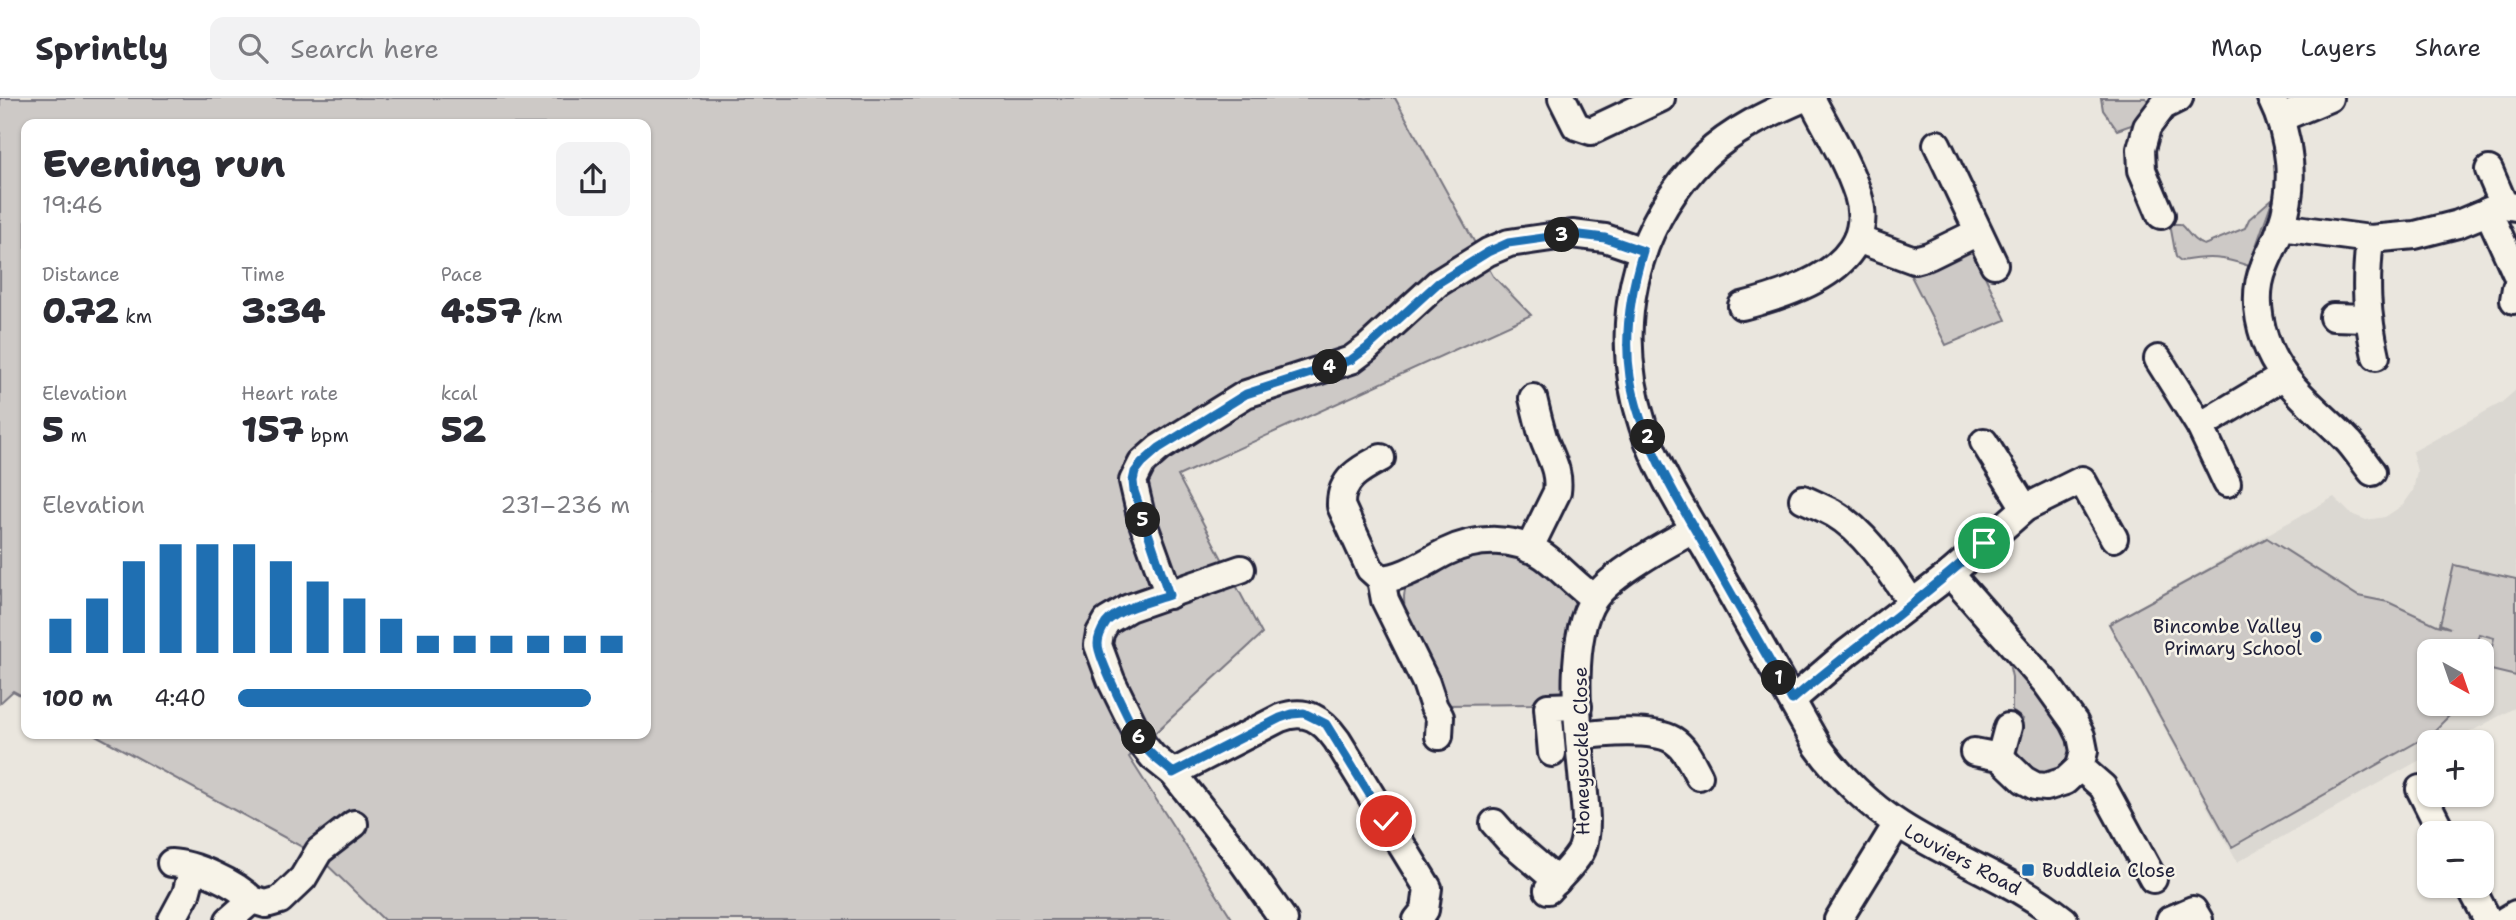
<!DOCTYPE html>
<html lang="en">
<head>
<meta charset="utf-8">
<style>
	:root { --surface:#fff; --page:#f2f2f3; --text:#2b2b33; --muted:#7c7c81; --line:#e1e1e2; --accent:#1f6fb2 }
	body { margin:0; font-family:"Shantell Sans",sans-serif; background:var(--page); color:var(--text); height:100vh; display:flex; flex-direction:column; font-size:26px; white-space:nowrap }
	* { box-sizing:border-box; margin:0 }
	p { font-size:23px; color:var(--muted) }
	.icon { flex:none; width:38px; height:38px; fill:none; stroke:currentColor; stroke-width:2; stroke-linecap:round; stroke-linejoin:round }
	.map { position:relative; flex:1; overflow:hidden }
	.sheet { position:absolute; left:21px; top:21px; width:630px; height:620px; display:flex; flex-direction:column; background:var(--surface); border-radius:14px; box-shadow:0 2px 5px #0004 }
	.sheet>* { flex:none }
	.needle { width:46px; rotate:140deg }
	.tools { position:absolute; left:2417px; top:541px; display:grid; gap:14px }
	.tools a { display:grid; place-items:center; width:77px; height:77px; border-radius:14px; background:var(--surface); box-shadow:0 2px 5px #0004; font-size:35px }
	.pin { position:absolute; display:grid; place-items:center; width:60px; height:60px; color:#fff; margin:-30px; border:4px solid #fff; border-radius:50%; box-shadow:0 2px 7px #0007 }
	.km { position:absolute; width:35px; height:35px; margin:-18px; border-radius:50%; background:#222; color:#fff; font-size:19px; line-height:35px; text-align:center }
	.round { display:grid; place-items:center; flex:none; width:74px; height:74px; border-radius:14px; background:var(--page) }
	.head { display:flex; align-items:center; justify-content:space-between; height:119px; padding:0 21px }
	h1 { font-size:38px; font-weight:800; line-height:52px }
	.stats { display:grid; grid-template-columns:repeat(3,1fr); gap:10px; height:119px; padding:7px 21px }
	.stats div { display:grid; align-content:center }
	.stats b { font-size:35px; font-weight:800 }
	.stats small { font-size:19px; font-weight:400 }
	.stats p { font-size:19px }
	.chart { height:196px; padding:14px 21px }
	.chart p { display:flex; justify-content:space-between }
	.chart svg { width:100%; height:126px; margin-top:7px; stroke:var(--accent); stroke-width:6 }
	ul { padding:0 21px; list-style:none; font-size:23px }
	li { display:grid; grid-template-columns:112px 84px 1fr; align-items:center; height:52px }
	li i { height:18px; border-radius:9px; background:var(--accent) }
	header { display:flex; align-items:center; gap:42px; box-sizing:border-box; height:98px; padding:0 35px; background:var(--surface); border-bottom:2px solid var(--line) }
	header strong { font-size:33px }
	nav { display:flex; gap:38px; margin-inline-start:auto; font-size:24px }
	.search { width:490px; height:63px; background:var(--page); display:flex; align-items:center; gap:18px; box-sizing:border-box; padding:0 24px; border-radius:14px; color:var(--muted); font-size:26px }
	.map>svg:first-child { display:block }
</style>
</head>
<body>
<header>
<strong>Sprintly</strong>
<div class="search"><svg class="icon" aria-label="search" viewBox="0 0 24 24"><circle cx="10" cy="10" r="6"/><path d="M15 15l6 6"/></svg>Search here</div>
<nav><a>Map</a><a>Layers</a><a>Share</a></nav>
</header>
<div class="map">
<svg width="2516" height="822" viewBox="0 0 2516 822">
	<rect width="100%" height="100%" fill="#eae6de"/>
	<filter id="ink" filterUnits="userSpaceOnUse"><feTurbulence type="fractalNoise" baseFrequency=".0143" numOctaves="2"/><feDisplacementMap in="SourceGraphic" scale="14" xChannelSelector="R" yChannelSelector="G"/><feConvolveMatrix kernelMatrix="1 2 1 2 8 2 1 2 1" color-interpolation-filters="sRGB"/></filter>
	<g filter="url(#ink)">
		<!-- built -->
		<path fill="#dbd8d2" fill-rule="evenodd" d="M 2516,292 L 2516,609 L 2452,644 L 2429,644 L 2429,657 L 2237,764 L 2108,526 L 2334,399 L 2351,416 L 2366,422 L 2385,419 L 2403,407 L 2413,393 L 2417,373 L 2412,354 L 2501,305 ZM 2429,553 L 2482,553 L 2482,606 L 2429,606 Z"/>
		<!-- green -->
		<g fill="#cdc9c6" stroke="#787680" stroke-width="2">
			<polygon points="0,0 1395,0 1493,178 1531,217 1178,378 1262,536 1129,659 1233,822 384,822 317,757 92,635 646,635 646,26 26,26 26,600 13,593 0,605"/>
			<polygon points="2101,0 2146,0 2149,6 2137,25 2117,32 2103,12"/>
			<path d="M 2273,100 L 2249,168 C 2223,159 2209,158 2181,163 L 2176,159 L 2170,126 L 2180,126 C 2189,134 2192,143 2204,147 L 2245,130 L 2249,121 Z"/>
			<polygon points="1971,149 2006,222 1946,247 1907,170"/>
			<polygon points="2267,440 2358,498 2388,504 2437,527 2450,530 2440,526 2454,467 2516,481 2516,578 2487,571 2494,540 2479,536 2474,553 2429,553 2429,606 2461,606 2431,636 2232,749 2109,526"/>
			<polygon points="1503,451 1540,465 1580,506 1568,597 1535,606 1447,607 1405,532 1404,498 1406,487 1458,459"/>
			<path d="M 2005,548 L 2077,648 L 2069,670 L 2038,679 C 2014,657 2011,652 2023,621 L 2012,613 L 2012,579 Z"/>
		</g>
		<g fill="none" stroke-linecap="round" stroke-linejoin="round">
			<defs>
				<g id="minor">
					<polyline points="1562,0 1576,28 1591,33 1661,0"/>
					<path d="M 1804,0 C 1769,15 1732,32 1704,59 C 1631,131 1612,232 1643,328 C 1657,371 1683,412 1706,451 C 1743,517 1781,583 1818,649 C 1839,678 1870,708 1900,727 C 1954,762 2014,782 2064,822"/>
					<path d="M 2271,0 C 2291,40 2296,87 2281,129 C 2277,143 2269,155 2264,169 C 2253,195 2258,226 2269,252 C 2286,291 2321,314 2349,344 C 2357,353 2364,364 2372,374"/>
					<polyline points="2281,20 2329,0"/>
					<polyline points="1937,46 1994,166"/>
					<polyline points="2489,72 2504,107"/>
					<polyline points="2488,113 2516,175"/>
					<polyline points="2161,117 2142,72 2141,51 2147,29 2163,8 2179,0"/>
					<polyline points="2281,129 2370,141 2415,137 2458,126 2504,107 2516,109"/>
					<polyline points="1857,141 1914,162 1929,158 1978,134"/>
					<path d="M 2370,141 C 2365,185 2366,215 2376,258"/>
					<polyline points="2514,202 2516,190"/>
					<path d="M 1742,208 C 1793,195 1880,168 1858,97 C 1847,63 1827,31 1811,0"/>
					<polyline points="2333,219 2367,220"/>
					<polyline points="2158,261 2200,328 2227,385"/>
					<polyline points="2200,328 2284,278"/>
					<polyline points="1984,344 2025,410"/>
					<path d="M 1381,360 C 1360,371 1340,381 1341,408 L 1370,471 L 1381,481 L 1385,502 L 1426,585 L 1434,609 L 1440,619 L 1439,638"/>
					<path d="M 1803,401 C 1813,405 1823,410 1833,415 C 1866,434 1891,474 1912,505"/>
					<path d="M 1529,451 L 1557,394 C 1560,372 1550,359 1543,339 C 1539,326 1536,313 1533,300"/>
					<polyline points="1241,471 1129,510 1107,523 1100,535 1098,547 1111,582 1143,647 1153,659 1173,675 1235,753 1284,822"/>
					<polyline points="1950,476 2046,585 2074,624 2081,638 2084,653 2080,669 2065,683 2046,689 2035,688 2024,682 2000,659 1974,654"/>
					<path d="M 1381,481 C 1404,480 1426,464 1446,454 C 1477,439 1515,438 1544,458 C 1562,471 1576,488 1594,500"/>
					<polyline points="1169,497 1142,422 1133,383 1142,365 1159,350 1246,296 1351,262 1367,250 1438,185 1488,154 1509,145 1572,136 1605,140 1643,153"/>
					<polyline points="1792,602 1848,554 1950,476 2025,410 2082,382 2114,440"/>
					<path d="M 1579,638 C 1602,635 1652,630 1673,642 C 1686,650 1692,666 1699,678"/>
					<polyline points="1552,655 1548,609 1578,608"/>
					<polyline points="2000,659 2008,629"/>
					<polyline points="2080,669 2103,689 2153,781"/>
					<path d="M 1173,675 L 1280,620 C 1306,610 1322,621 1337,642 L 1428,790 L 1425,812 L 1417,822"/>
					<polyline points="2420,691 2442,735"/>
					<polyline points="1494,725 1509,742 1557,783"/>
					<path d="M 171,765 C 194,766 236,785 252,802 L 229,822"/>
					<polyline points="2470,788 2488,822"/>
					<path d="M 1548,792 C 1557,782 1577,763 1582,751 C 1589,731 1585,707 1583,686 C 1579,639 1566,542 1594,501 C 1611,476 1667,446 1695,431"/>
					<polyline points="252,802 266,806 280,802 303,780 319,753 354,726"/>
					<polyline points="172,822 186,796 193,770"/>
					<polyline points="1838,822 1897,726"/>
					<polyline points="2170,822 2193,812 2199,822"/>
					<polyline points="2506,822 2516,816"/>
				</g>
			</defs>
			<!-- minor casing -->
			<use href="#minor" stroke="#22223b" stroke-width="32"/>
			<!-- minor -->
			<use href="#minor" stroke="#f7f3e8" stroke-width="26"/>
		</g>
	</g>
	<g fill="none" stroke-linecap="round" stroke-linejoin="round" filter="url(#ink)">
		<defs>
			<path id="route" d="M 1386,723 L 1326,626 L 1304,615 L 1292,616 L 1280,620 L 1173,675 C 1164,666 1153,660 1145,649 C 1135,636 1098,560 1098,546 C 1098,539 1102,531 1106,525 C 1116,511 1152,503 1169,497 L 1134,393 L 1133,383 L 1135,374 L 1142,365 L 1159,350 L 1246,296 L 1351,262 L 1367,250 L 1438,185 L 1488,154 L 1508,145 L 1572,136 L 1605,140 L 1643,153 C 1631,192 1624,238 1630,279 C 1640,341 1675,397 1705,449 C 1734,501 1763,551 1792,602 C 1855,548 1923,501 1984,445"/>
		</defs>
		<!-- route casing -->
		<use href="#route" stroke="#fff" stroke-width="14"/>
		<!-- route -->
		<use href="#route" stroke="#1f6fb2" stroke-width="9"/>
	</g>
	<!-- markers -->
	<g fill="#1f6fb2" stroke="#f7f3e8" stroke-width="2.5">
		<circle cx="2316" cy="539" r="7"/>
		<rect x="2021" y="765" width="14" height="14" rx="3.5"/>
	</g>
	<g text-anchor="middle" stroke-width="5" stroke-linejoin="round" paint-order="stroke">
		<!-- poi labels -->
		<g font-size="19" fill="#22223b" stroke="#f7f3e8" text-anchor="end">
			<text x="2302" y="535">Bincombe Valley<tspan x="2302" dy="22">Primary School</tspan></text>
			<text x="2042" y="779" text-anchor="start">Buddleia Close</text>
		</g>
		<!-- street labels -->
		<g font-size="19" fill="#22223b" stroke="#f7f3e8">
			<text transform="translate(1581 653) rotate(-91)" y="7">Honeysuckle Close</text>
			<text transform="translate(1963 761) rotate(28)" y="7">Louviers Road</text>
		</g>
	</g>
</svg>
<div class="tools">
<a><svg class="needle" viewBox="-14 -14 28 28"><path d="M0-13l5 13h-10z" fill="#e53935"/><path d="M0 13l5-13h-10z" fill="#7c7c81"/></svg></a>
<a>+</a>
<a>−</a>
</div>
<div class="pin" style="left:1984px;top:445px;background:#1e9e55"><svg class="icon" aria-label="arrive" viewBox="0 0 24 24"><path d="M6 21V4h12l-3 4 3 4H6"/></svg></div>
<div class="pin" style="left:1386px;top:723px;background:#d93025"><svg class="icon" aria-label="check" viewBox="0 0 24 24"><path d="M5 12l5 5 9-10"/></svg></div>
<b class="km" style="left:1779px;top:580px">1</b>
<b class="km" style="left:1648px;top:339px">2</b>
<b class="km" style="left:1562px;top:137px">3</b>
<b class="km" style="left:1330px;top:269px">4</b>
<b class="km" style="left:1143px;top:422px">5</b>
<b class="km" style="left:1139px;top:639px">6</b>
<section class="sheet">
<div class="head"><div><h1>Evening run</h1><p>19:46</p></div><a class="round"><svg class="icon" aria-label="share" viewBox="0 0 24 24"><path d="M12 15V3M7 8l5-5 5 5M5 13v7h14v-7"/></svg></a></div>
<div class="stats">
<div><p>Distance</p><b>0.72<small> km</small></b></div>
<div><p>Time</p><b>3:34</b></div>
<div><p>Pace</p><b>4:57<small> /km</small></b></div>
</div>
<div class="stats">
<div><p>Elevation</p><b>5<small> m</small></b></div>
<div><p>Heart rate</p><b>157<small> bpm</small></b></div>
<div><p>kcal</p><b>52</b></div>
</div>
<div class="chart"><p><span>Elevation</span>231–236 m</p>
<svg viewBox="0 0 160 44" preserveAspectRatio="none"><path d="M5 44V32M15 44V25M25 44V12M35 44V6M45 44V6M55 44V6M65 44V12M75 44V19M85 44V25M95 44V32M105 44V38M115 44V38M125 44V38M135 44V38M145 44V38M155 44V38"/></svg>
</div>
<ul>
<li><b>100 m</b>4:40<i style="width:90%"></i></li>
</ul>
</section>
</div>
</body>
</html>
